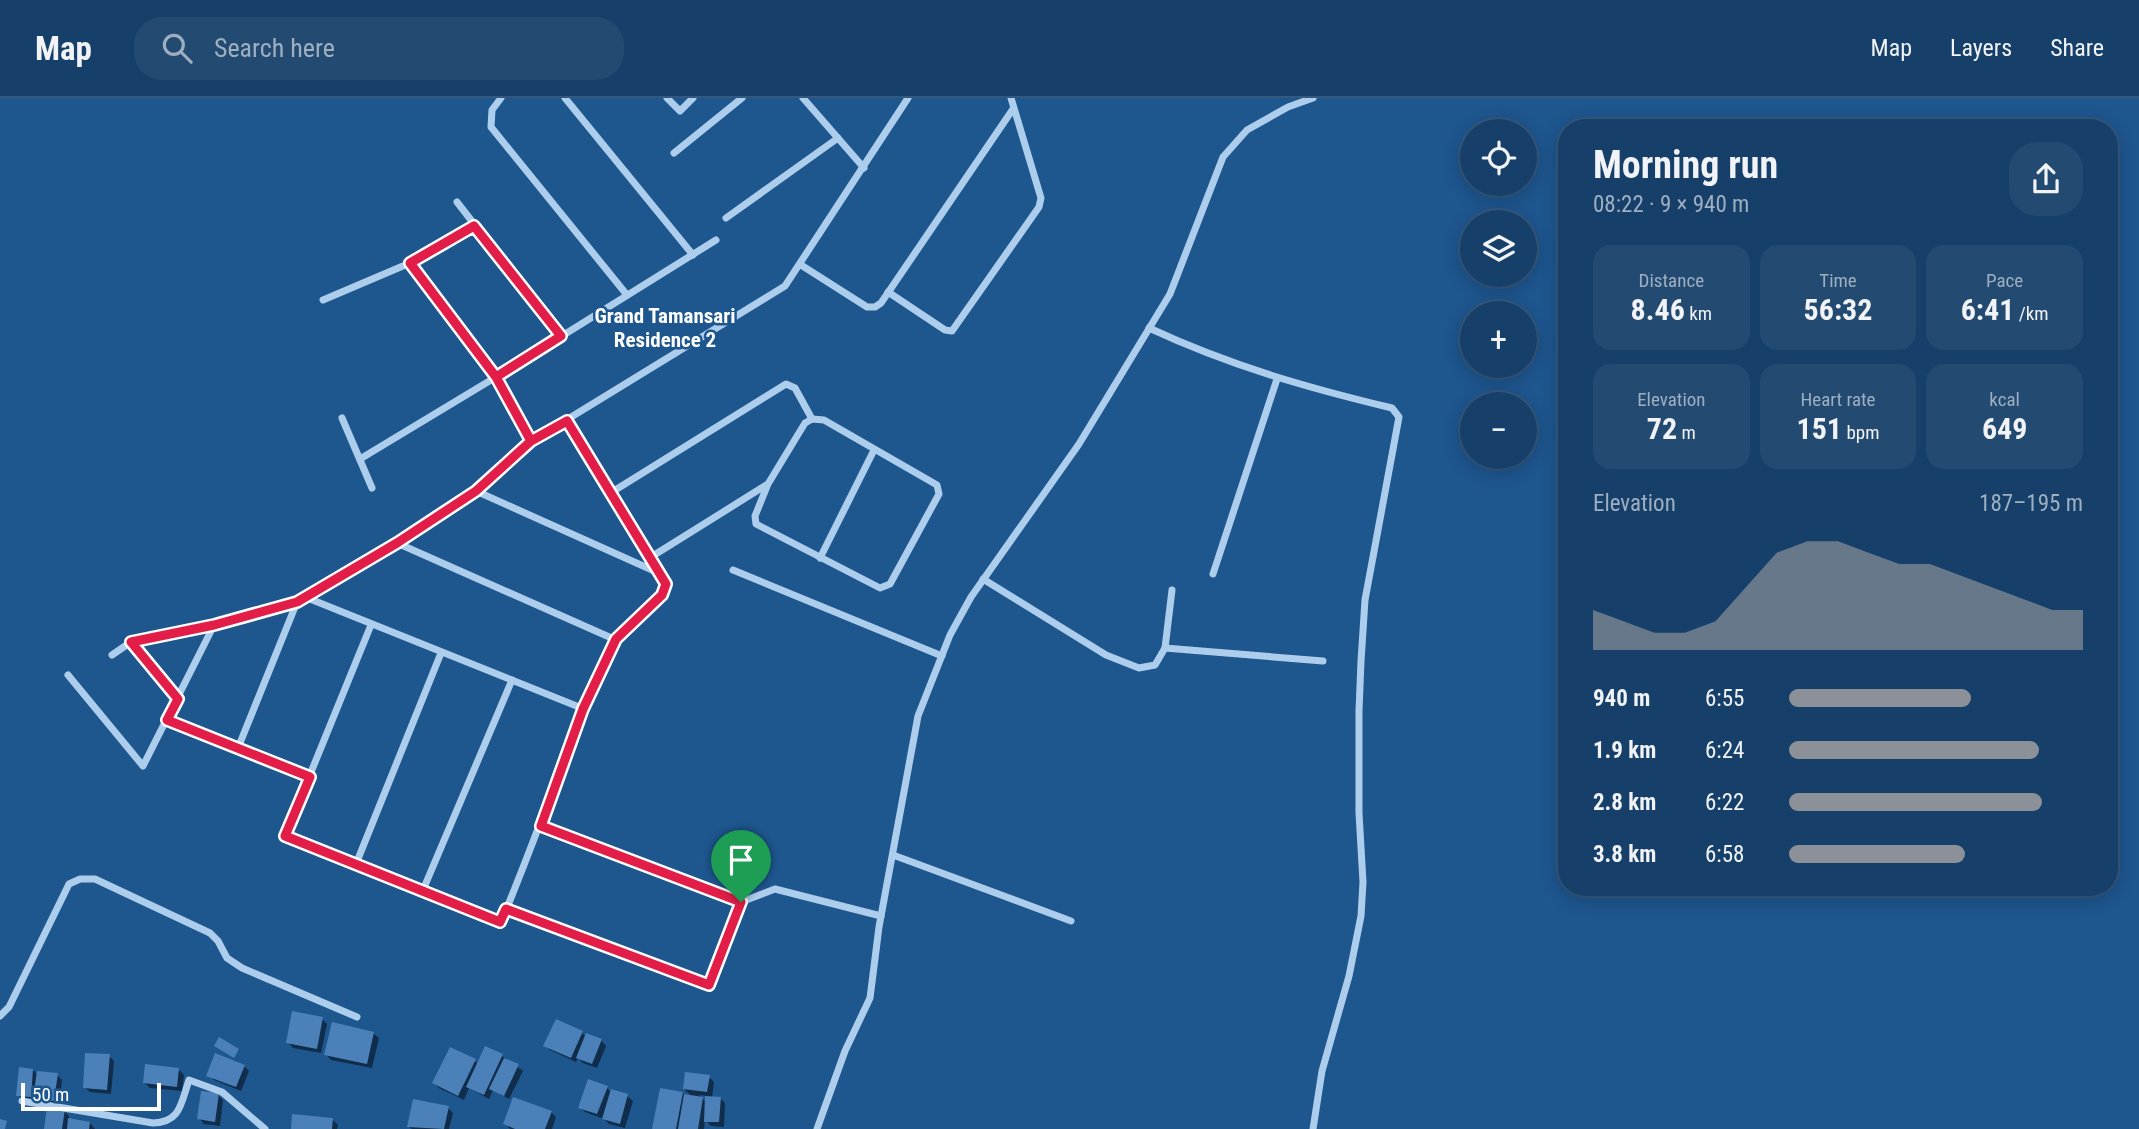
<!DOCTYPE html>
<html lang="en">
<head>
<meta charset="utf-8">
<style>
	:root { --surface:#16406a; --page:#234b72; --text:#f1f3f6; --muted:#9eafc1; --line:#35597e; --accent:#8c9099 }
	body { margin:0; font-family:"Roboto Condensed",sans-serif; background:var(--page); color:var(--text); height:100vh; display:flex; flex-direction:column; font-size:26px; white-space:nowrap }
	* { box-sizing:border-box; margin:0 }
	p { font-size:23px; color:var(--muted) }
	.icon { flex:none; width:38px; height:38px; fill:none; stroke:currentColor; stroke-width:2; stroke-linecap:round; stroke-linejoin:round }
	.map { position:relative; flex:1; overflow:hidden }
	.drawer { position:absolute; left:1558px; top:21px; width:560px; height:777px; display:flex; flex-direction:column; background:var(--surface); border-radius:28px; box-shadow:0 4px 18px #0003,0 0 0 2px var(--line) }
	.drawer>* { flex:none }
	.controls { position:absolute; left:1460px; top:21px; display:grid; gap:14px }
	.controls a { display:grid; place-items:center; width:77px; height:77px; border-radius:50%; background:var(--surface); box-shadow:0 4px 18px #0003,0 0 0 2px var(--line); font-size:35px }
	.scale { position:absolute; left:21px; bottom:18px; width:140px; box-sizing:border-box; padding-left:7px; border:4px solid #fff; border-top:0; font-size:19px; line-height:24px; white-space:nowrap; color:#fff; -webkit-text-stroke:5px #1e568e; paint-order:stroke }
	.pin { position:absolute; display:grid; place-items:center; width:60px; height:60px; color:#fff; margin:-72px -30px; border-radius:50% 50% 50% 0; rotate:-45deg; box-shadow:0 0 7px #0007 }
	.pin .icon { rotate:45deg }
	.round { display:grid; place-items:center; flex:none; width:74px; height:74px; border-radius:28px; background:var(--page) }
	.head { display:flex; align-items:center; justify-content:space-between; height:119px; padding:0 35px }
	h1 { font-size:38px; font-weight:700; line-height:52px }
	.metrics { display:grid; grid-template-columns:repeat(3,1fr); gap:10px; height:119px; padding:7px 35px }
	.metrics div { display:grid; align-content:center; border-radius:18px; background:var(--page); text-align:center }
	.metrics b { font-size:30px; font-weight:700 }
	.metrics small { font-size:19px; font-weight:400 }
	.metrics p { font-size:19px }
	.chart { height:196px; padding:14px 35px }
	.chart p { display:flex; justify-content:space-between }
	.chart svg { width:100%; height:126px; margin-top:7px; fill:var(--accent); opacity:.7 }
	ul { padding:0 35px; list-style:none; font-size:23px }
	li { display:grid; grid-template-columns:112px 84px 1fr; align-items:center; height:52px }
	li i { height:18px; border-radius:9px; background:var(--accent) }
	header { display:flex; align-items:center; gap:42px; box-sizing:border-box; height:98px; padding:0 35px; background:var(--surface); border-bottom:2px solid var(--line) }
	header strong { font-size:33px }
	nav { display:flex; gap:38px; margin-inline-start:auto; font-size:24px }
	.search { width:490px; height:63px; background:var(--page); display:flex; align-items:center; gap:18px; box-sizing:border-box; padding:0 24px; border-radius:28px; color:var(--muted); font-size:26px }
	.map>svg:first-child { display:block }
</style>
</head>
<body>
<header>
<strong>Map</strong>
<div class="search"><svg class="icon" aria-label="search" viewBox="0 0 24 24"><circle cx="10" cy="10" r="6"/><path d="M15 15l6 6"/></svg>Search here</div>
<nav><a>Map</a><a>Layers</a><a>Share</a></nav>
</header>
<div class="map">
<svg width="2139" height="1031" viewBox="0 0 2139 1031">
	<rect width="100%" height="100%" fill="#1e568e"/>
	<!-- shadow -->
	<g fill="#0007" fill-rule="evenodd">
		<polygon points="322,921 327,926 321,955 293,950 288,944"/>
		<polygon points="373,935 379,940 372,970 331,962 326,956"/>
		<polygon points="582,935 586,939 601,942 606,948 597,970 583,965 578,960 576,964 550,952 545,947"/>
		<polygon points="109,958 114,963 111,996 90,994 84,989"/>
		<polygon points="502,958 523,973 509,1001 493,992 489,1001 469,990 464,1002 439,990 434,985 475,963 478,966"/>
		<polygon points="244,968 249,973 241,993 214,982 209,977"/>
		<polygon points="178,971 184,977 182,993 150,990 145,985"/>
		<polygon points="33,972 38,978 57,977 62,982 59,1008 40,1005 36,1001 36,1003 23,1002 18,997"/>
		<path d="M 709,979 L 714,984 L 712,1000 L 720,1000 L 725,1005 L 724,1029 L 711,1028 L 705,1022 L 704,1031 L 654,1031 L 682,995 L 692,999 L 684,991 ZM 699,997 L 707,998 L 707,1005 Z"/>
		<polygon points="607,990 611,994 627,998 633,1003 625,1030 609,1026 604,1021 585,1014 580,1009"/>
		<polygon points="218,997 223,1002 220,1028 204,1026 199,1020"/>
		<polygon points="448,1010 453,1015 449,1031 412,1031 409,1029"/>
		<polygon points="64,1013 69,1018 69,1022 90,1025 95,1031 47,1031"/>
		<polygon points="551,1014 556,1019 552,1031 510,1031 505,1026"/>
		<polygon points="333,1022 338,1027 337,1031 292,1031"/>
	</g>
	<!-- building -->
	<g fill="#4b81b8">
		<polygon points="292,913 323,919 317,951 286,945"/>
		<polygon points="556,921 583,933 571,960 543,948"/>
		<polygon points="332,924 374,934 367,966 324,957"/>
		<polygon points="586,935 602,941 592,966 576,960"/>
		<polygon points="219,939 239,951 234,960 214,948"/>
		<polygon points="485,948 503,956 484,997 466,989"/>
		<polygon points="450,949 476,961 458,998 432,985"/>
		<polygon points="85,955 110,956 107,992 83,990"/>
		<polygon points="215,955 245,967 236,989 206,978"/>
		<polygon points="504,960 519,966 504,998 489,991"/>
		<polygon points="145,966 179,970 177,989 143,985"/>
		<polygon points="19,969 33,971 31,999 16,998"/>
		<polygon points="37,973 58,975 54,1003 33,1001"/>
		<polygon points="685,974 710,977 707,994 683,991"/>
		<polygon points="588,981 608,988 597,1016 578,1010"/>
		<polygon points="660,990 683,994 676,1031 652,1031"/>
		<polygon points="611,991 628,996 620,1026 602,1021"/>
		<polygon points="201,993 219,995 215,1024 197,1021"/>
		<polygon points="684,996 703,999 698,1031 678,1031"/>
		<polygon points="705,998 721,999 719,1024 704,1024"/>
		<polygon points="513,999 552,1013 545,1031 515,1031 503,1026"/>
		<polygon points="413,1001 449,1008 444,1031 407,1029"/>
		<polygon points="47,1009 65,1011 62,1031 44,1031"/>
		<polygon points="292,1016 333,1020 332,1031 291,1031"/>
		<polygon points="68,1020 90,1024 89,1031 67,1031"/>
		<polygon points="0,1021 7,1023 5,1031 0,1031"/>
	</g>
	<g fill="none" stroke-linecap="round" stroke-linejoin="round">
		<!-- minor -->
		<g stroke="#adcded" stroke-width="7">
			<polyline points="501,0 492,12 491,29 627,197"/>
			<polyline points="565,0 693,157"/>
			<polyline points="667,0 680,13 693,0"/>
			<polyline points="803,0 864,70"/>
			<polyline points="674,55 742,0"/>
			<polyline points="457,104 561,238"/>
			<polyline points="726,120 838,40"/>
			<polyline points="474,128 410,165 496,279 716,142"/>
			<polyline points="801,167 867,209 875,209 881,205 1013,11"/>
			<polyline points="888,194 945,232 952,233 1039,109 1041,100 1011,0"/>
			<polyline points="323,202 410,165"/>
			<path d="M 1149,230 C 1231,268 1305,289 1392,310 L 1399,319 L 1365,502 L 1361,563 L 1359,613 L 1359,715 L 1363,784 L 1361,818 L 1349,878 L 1322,973 L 1313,1031"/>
			<polyline points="342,320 372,390"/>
			<polyline points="360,361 496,279 532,343"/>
			<polyline points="476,393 661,476"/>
			<polyline points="612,394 786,286 795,290 812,321"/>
			<polyline points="397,445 616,542"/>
			<polyline points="651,459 768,386 805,325 812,321 824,322 937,387 939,396 890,486 880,490 756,426 755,418 768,386"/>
			<polyline points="820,460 874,352"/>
			<polyline points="733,472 942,558"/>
			<polyline points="1213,476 1277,281"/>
			<polyline points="983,481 1106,557 1139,570 1155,567 1165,550 1323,563"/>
			<path d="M 371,527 L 285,738 L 501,824 C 540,732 570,636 614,546 C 626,522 658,512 666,486 L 567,323"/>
			<polyline points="131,544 178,601"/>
			<polyline points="1165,550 1172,492"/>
			<polyline points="112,557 131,544 214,527 297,504 305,499"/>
			<polyline points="68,577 143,668 214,527"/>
			<polyline points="584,611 305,499 397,445 476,393 532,343 785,188 908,0"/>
			<polyline points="167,622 310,679"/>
			<polyline points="238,650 297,504"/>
			<polyline points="541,728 741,804 775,791 881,818"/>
			<polyline points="893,757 1071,823"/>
			<polyline points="356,766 441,555"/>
			<polyline points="423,792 512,582"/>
			<polyline points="506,811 709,887 741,804"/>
			<polyline points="0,918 9,909 69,786 80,781 95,781 210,835 218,843 227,860 242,870 357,919"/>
			<path d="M 22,1003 L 153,1025 C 181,1024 181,1005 189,982 L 222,994 L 265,1031"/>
			<polyline points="817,1031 845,953 870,900 879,829 918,618 950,537 971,499 1079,346 1170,196 1223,59 1247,32 1288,9 1313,0"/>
		</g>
	</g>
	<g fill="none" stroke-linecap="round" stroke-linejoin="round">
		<defs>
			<polyline id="route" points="741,804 541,728 583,611 616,541 662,497 666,486 567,323 531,343 496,279 410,165 474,128 561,238 496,279 531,343 476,393 397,445 297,504 214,527 131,544 178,601 167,622 310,679 285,738 500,824 506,811 709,887 741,804"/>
		</defs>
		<!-- route casing -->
		<use href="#route" stroke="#fff" stroke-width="14"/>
		<!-- route -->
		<use href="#route" stroke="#e11d48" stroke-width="9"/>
	</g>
	<g text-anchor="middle" stroke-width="5" stroke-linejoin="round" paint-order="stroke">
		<!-- neighbourhood labels -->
		<g font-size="21" font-weight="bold" fill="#fff" stroke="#1e568e">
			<text x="665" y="225">Grand Tamansari<tspan x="665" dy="24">Residence 2</tspan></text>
		</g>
	</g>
</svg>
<div class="controls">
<a><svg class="icon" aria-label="locate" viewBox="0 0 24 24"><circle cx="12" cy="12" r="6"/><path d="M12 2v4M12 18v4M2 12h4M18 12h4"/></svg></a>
<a><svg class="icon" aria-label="layers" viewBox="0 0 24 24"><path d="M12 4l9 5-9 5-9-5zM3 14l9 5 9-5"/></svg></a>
<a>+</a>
<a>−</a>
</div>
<div class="scale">50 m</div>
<div class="pin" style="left:741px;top:804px;background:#1e9e55"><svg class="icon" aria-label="arrive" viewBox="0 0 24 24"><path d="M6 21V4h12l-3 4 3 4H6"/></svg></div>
<section class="drawer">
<div class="head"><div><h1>Morning run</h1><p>08:22 · 9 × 940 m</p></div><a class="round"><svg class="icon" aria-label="share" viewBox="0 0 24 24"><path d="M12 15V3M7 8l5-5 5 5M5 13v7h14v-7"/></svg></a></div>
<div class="metrics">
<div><p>Distance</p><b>8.46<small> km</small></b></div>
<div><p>Time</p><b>56:32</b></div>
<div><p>Pace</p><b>6:41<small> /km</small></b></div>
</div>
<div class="metrics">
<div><p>Elevation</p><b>72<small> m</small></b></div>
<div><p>Heart rate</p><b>151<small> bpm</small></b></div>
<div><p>kcal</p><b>649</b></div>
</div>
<div class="chart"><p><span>Elevation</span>187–195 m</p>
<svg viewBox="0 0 160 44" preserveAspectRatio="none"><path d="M0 44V30L10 34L20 38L30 38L40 34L50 22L60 10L70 6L80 6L90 10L100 14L110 14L120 18L130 22L140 26L150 30L160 30V44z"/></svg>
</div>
<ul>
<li><b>940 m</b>6:55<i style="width:62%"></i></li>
<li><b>1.9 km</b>6:24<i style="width:85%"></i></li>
<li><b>2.8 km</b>6:22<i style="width:86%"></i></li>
<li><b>3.8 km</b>6:58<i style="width:60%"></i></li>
</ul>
</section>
</div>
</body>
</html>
